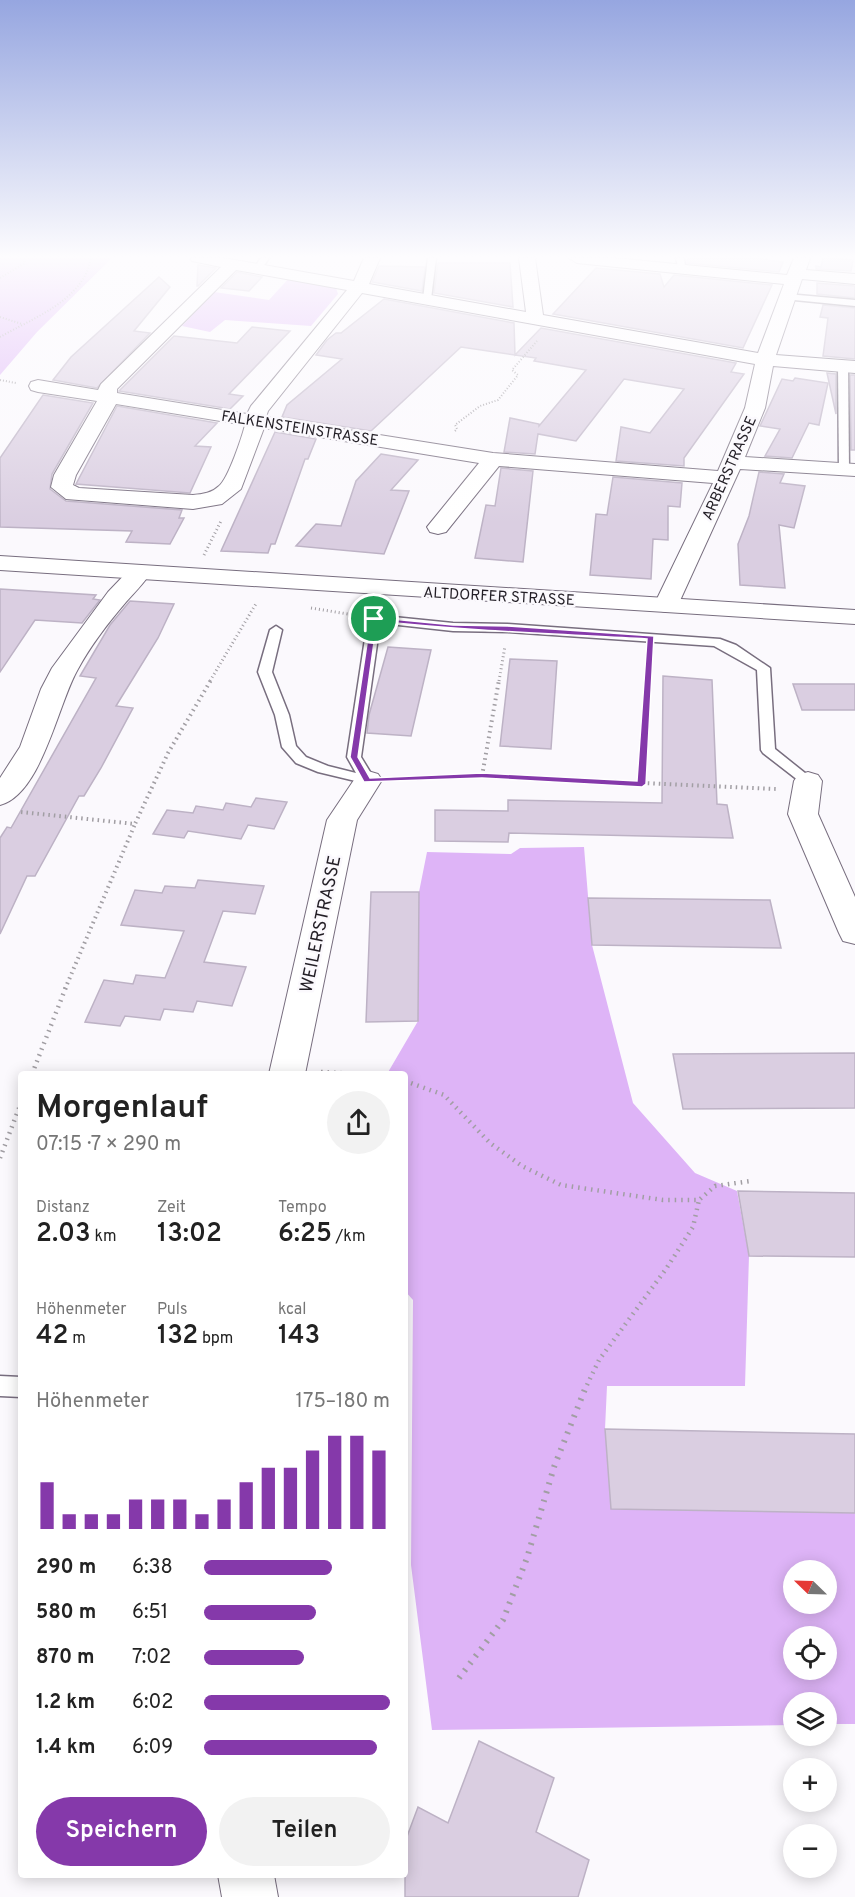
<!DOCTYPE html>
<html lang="de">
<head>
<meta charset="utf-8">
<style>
	:root { --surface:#fff; --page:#f2f2f2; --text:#222; --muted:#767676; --accent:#8539aa }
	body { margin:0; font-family:Overpass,sans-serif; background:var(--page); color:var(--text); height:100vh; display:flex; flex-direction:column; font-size:22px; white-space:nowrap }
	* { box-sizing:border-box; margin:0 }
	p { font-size:20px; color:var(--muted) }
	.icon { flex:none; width:33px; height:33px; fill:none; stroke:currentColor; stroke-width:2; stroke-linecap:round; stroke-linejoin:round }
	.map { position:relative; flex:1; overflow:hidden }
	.drawer { position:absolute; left:18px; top:1071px; width:390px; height:807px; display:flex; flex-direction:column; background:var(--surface); border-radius:6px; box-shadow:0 3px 15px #0003 }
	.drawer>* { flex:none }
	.needle { width:39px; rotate:293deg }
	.fabs { position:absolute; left:783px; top:1560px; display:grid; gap:12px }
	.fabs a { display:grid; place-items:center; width:54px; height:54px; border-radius:50%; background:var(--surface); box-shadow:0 3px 15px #0003; font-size:30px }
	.pin { position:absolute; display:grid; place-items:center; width:51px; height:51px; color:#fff; margin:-26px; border:3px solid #fff; border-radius:50%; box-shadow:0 2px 6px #0007 }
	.round { display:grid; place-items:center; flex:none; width:63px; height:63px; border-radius:32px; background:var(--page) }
	.headline { display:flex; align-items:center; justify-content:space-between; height:102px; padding:0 18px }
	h1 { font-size:33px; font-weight:600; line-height:45px }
	.figures { display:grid; grid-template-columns:repeat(3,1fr); gap:9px; height:102px; padding:6px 18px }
	.figures div { display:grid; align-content:center }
	.figures b { font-size:26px; font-weight:600 }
	.figures small { font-size:16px; font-weight:400 }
	.figures p { font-size:16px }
	.chart { height:168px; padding:12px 18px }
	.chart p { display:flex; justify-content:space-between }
	.chart svg { width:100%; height:108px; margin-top:6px; stroke:var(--accent); stroke-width:6 }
	.button { display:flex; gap:12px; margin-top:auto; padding:12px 18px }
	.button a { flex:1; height:69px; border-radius:36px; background:var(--accent); color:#fff; font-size:24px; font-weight:600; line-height:69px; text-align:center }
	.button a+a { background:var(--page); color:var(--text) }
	ul { padding:0 18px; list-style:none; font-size:20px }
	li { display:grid; grid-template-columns:96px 72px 1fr; align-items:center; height:45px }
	li i { height:15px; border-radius:8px; background:var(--accent) }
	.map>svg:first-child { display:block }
</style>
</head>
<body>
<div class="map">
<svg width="855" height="1897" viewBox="0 0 855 1897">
	<rect width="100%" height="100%" fill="#fbf9fd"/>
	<!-- green -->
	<g fill="#deb4f7" fill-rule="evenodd">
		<polygon points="0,258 112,258 37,332 0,375"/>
		<polygon points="290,277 336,288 338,294 311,326 225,320 210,332 182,326 214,292 269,300"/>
		<path d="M 584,847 L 592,945 L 633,1103 L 695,1173 L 737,1191 L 749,1256 L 745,1386 L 607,1386 L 605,1429 L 611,1508 L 855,1513 L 855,1724 L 827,1724 L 826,1702 L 794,1702 L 793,1725 L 432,1730 L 411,1565 L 413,1300 L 405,1291 L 405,1074 L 387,1074 L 418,1021 L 419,892 L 427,852 L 511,854 L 520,848 ZM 794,1570 L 826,1570 L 826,1604 L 794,1604 ZM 794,1636 L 826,1636 L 826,1670 L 794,1670 Z"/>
	</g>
	<!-- building -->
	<g fill="#dacee1" stroke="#bdb2c5" stroke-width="1.5">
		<polygon points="688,258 755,258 783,262 779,272 687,263"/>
		<polygon points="823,258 853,260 851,271 816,269 816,266 821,267"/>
		<polygon points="438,263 510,263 513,307 434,293"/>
		<polygon points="198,265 216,268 198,286 197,286"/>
		<polygon points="379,266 425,267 422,291 372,282"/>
		<polygon points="596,268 660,274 664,287 674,275 772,285 743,348 553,314"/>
		<polygon points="237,272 262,277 249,291 221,288"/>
		<polygon points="159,277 170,287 134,331 150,333 97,388 53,380 71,357"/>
		<polygon points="817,283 855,286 855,298 817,294"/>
		<polygon points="384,299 514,323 515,355 541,328 736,363 731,372 744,374 684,458 684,466 616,461 621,427 650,433 684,389 624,379 576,441 538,434 535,454 504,452 510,418 539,424 539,426 586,370 534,361 536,358 461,347 371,431 282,417 287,405 342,359 316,355 327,340 336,333 341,333"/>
		<polygon points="823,305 855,308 855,359 823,356 828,318 820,317"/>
		<polygon points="252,327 290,331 229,394 243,396 230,409 119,391 174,336 237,343"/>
		<polygon points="827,373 836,374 836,414"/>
		<polygon points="850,375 855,375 855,450 851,450"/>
		<polygon points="795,378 828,383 819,425 809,423 792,458 765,456 780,429 760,426 782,379 793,381"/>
		<polygon points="43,395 93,403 52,474 50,489 66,501 182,510 179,518 184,518 170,544 126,542 132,531 0,527 0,458"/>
		<polygon points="117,406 217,423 195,446 211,447 190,493 76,484"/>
		<polygon points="275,432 316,439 308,459 305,459 275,544 271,544 268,553 221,551"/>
		<polygon points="381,454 418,460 391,490 409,491 384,554 296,546 316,524 341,526 356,481"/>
		<polygon points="501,468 533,471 523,562 475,558 486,505 495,506"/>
		<polygon points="759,472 784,474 780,483 805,486 794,528 779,525 785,588 740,585 738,544 749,516"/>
		<polygon points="613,477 682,483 680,507 668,506 668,540 653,539 651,579 590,575 596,514 607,515"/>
		<polygon points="0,589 96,595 93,599 100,600 82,623 35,620 0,672"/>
		<polygon points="130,601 174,604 158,638 116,706 133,708 101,768 84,796 79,796 35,876 27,876 0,934 0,838 7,827 11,828 96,678 80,676 110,625"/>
		<polygon points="388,647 431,650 411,736 367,733 369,715"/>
		<polygon points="510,659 557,661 551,749 500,746"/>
		<polygon points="663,676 712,680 717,804 727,805 733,838 509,833 508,842 435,841 435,810 508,811 508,800 662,803"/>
		<polygon points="793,684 855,684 855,710 802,710"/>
		<polygon points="256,798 287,802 274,829 248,825 241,839 188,831 184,838 153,834 167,810 193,813 196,806 223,810 226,803 251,807"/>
		<polygon points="198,880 264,886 255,914 223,911 204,962 246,967 232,1006 197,1001 193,1012 164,1009 160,1020 125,1016 120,1026 85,1022 104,980 133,984 136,975 165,978 184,931 121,925 135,890 162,893 165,886 195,888"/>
		<polygon points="371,892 419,892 418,1021 366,1022"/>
		<polygon points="588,898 770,900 781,948 592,945"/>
		<polygon points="855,1053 855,1108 683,1109 673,1054"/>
		<polygon points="738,1191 855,1193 855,1257 749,1256"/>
		<polygon points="605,1429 855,1434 855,1513 611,1509"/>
		<polygon points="479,1741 554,1778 536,1832 589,1860 578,1897 405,1897 405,1842 418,1807 448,1823"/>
	</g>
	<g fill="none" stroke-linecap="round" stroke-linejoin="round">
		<defs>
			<g id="service">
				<polygon points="261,258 269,258 261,270 255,270 254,268"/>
				<polygon points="428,258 436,258 431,299 427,302 423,299"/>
				<polygon points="676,258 684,258 686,273 679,271"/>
				<polygon points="787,294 855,300 855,306 784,299 784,295"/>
				<polygon points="843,363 848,366 849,469 844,472 839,469 838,366"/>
				<polygon points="374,615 453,623 508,624 720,639 736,645 770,668 775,749 815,781 808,785 803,784 763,753 761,750 757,670 714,646 508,632 453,631 380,623 361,757 375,780 368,784 318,772 296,763 282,747 275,715 258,672 270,630 276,626 282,630 272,672 289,715 296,746 306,757 328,766 356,773 347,757 368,619"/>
				<polygon points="0,1376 21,1377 21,1397 0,1396"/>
			</g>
			<g id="minor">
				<path d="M 190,258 L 224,258 L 354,281 L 364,258 L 380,258 L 369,284 L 526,312 L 519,258 L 535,258 L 543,315 L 758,353 L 784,284 L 577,263 L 569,258 L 615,258 L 787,275 L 794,258 L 810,258 L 806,270 L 855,274 L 855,284 L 802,279 L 776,355 L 855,361 L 855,373 L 773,366 L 765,408 L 745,457 L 855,464 L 855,476 L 740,469 L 678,605 L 675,610 L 666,612 L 657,610 L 654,605 L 713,483 L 499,466 L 446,532 L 438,534 L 430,532 L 427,527 L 479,463 L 264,428 L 241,489 L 222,504 L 193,509 L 66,499 L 51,487 L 54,475 L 97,401 L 38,392 L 31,390 L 29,386 L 31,382 L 38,380 L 98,390 L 101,384 L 221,267 L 192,261 ZM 236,270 L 347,290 L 251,406 L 247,414 L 117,393 L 117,389 ZM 362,293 L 755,364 L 745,408 L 718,471 L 493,453 L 266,417 L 268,411 ZM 116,404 L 245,425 C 242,437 228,479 219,486 C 212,493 203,494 193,495 L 79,488 L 73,485 L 76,475 Z"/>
				<path d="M 138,567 L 146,569 L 150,574 C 143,584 134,593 126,602 C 108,623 91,645 78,669 C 58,703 42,794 0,805 L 0,778 L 20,747 L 41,689 L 52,668 L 108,592 L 130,569 Z"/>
				<polygon points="368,771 378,774 382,780 357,820 305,1074 269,1074 327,820 358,774"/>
				<polygon points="808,772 818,775 822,781 818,814 855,897 855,944 843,941 839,933 788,814 794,781 798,775"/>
				<polygon points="218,1875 274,1875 278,1897 222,1897"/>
			</g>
			<polygon id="secondary" points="0,556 855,610 855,624 0,570"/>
		</defs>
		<!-- service casing -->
		<use href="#service" stroke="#786e7f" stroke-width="3"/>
		<!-- minor casing -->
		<use href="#minor" stroke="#786e7f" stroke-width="2"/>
		<!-- secondary casing -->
		<use href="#secondary" stroke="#786e7f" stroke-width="2"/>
		<!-- path-far4 -->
		<g stroke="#a19ea3" stroke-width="2" stroke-dasharray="1 2" stroke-linecap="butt">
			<polyline points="0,278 25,263 24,258"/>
			<polyline points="0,317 22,324"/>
			<path d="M 0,337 C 33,318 84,300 91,258"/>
			<polyline points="0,380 16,383"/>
			<polyline points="455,431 457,429 455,425 480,406 498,400 518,375 512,370 537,341"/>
		</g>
		<!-- path-far3 -->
		<g stroke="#a19ea3" stroke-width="3" stroke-dasharray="1 3" stroke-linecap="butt">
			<polyline points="204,555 221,521"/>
			<polyline points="311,608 354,615"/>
			<polyline points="210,681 257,602"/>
			<polyline points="499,681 505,646"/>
			<polyline points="648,681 650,656"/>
		</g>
		<!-- path-far2 -->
		<g stroke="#a19ea3" stroke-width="4" stroke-dasharray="1.5 4" stroke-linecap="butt">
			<polyline points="482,776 499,680"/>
			<polyline points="395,779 482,776 777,789"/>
			<polyline points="642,784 649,680"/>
			<polyline points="21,812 135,824 168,753 211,680"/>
			<polyline points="65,989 135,824"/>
		</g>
		<!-- path-far1 -->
		<g stroke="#a19ea3" stroke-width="4.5" stroke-dasharray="1.5 5" stroke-linecap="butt">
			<polyline points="321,1072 358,1074"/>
			<polyline points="32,1074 66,987"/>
			<polyline points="405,1081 444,1095 490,1143 522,1166 561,1185 663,1200 699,1200 715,1186 751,1181"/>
			<polyline points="0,1158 21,1103"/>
			<polyline points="587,1385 599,1360 666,1269 693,1227 699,1200"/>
		</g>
		<!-- path -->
		<polyline stroke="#a19ea3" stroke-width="6" stroke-dasharray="2 7" stroke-linecap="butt" points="459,1678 503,1620 527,1558 554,1467 587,1384"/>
		<!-- service -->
		<use href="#service" fill="#fff" fill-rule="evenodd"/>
		<!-- minor -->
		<use href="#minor" fill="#fff" fill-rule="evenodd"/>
		<!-- secondary -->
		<use href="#secondary" fill="#fff" fill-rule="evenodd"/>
	</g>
	<!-- sky -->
	<linearGradient id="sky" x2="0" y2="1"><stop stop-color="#96a6e0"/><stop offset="0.49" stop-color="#fdfcfe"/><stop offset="1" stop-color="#fdfcfe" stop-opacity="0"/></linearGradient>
	<rect width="855" height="524" fill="url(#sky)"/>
	<!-- route -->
	<path fill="#8539aa" stroke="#fff" stroke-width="1.5" fill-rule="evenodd" d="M 371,617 L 453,625 L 508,626 L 654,636 L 646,784 L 642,787 L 482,778 L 364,782 L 350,757 ZM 377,621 C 467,631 557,634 647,639 L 637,781 L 482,773 L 370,778 L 358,757 Z"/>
	<g text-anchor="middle" stroke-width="5" stroke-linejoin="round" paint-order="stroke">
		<!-- far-street labels -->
		<g font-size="15" fill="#231f26" stroke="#fbf9fd">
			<text transform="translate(300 428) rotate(9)" y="5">FALKENSTEINSTRASSE</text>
			<text transform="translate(729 468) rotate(-66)" y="5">ARBERSTRASSE</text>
			<text transform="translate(499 596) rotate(3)" y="5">ALTDORFER STRASSE</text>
		</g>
		<!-- street labels -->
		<g font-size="18" fill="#231f26" stroke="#fbf9fd">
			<text transform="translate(320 924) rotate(-78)" y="6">WEILERSTRASSE</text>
		</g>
	</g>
</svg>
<div class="fabs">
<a><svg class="needle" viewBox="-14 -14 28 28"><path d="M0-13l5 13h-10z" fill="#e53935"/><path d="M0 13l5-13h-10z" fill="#767676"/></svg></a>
<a><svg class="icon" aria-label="locate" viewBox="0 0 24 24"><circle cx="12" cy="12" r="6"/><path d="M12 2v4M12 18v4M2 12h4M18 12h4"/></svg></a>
<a><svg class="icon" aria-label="layers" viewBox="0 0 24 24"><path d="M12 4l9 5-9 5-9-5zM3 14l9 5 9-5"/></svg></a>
<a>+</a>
<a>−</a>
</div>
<div class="pin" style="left:374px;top:619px;background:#1e9e55"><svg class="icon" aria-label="arrive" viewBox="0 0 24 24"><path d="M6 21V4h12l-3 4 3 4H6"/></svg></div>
<section class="drawer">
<div class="headline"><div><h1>Morgenlauf</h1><p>07:15 · 7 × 290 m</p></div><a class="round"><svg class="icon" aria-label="share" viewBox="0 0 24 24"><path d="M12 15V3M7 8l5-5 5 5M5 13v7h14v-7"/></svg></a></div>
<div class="figures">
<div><p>Distanz</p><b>2.03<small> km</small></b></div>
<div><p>Zeit</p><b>13:02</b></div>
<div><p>Tempo</p><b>6:25<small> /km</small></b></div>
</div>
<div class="figures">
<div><p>Höhenmeter</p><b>42<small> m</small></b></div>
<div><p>Puls</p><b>132<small> bpm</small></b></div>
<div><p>kcal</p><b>143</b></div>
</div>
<div class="chart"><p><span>Höhenmeter</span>175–180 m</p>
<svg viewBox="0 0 160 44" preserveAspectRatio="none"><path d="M5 44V25M15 44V38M25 44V38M35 44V38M45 44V32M55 44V32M65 44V32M75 44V38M85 44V32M95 44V25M105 44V19M115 44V19M125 44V12M135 44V6M145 44V6M155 44V12"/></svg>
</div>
<ul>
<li><b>290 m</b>6:38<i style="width:69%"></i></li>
<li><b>580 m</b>6:51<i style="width:60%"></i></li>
<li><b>870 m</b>7:02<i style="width:54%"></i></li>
<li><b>1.2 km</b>6:02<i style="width:100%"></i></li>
<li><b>1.4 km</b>6:09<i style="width:93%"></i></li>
</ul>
<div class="button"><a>Speichern</a><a>Teilen</a></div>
</section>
</div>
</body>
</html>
